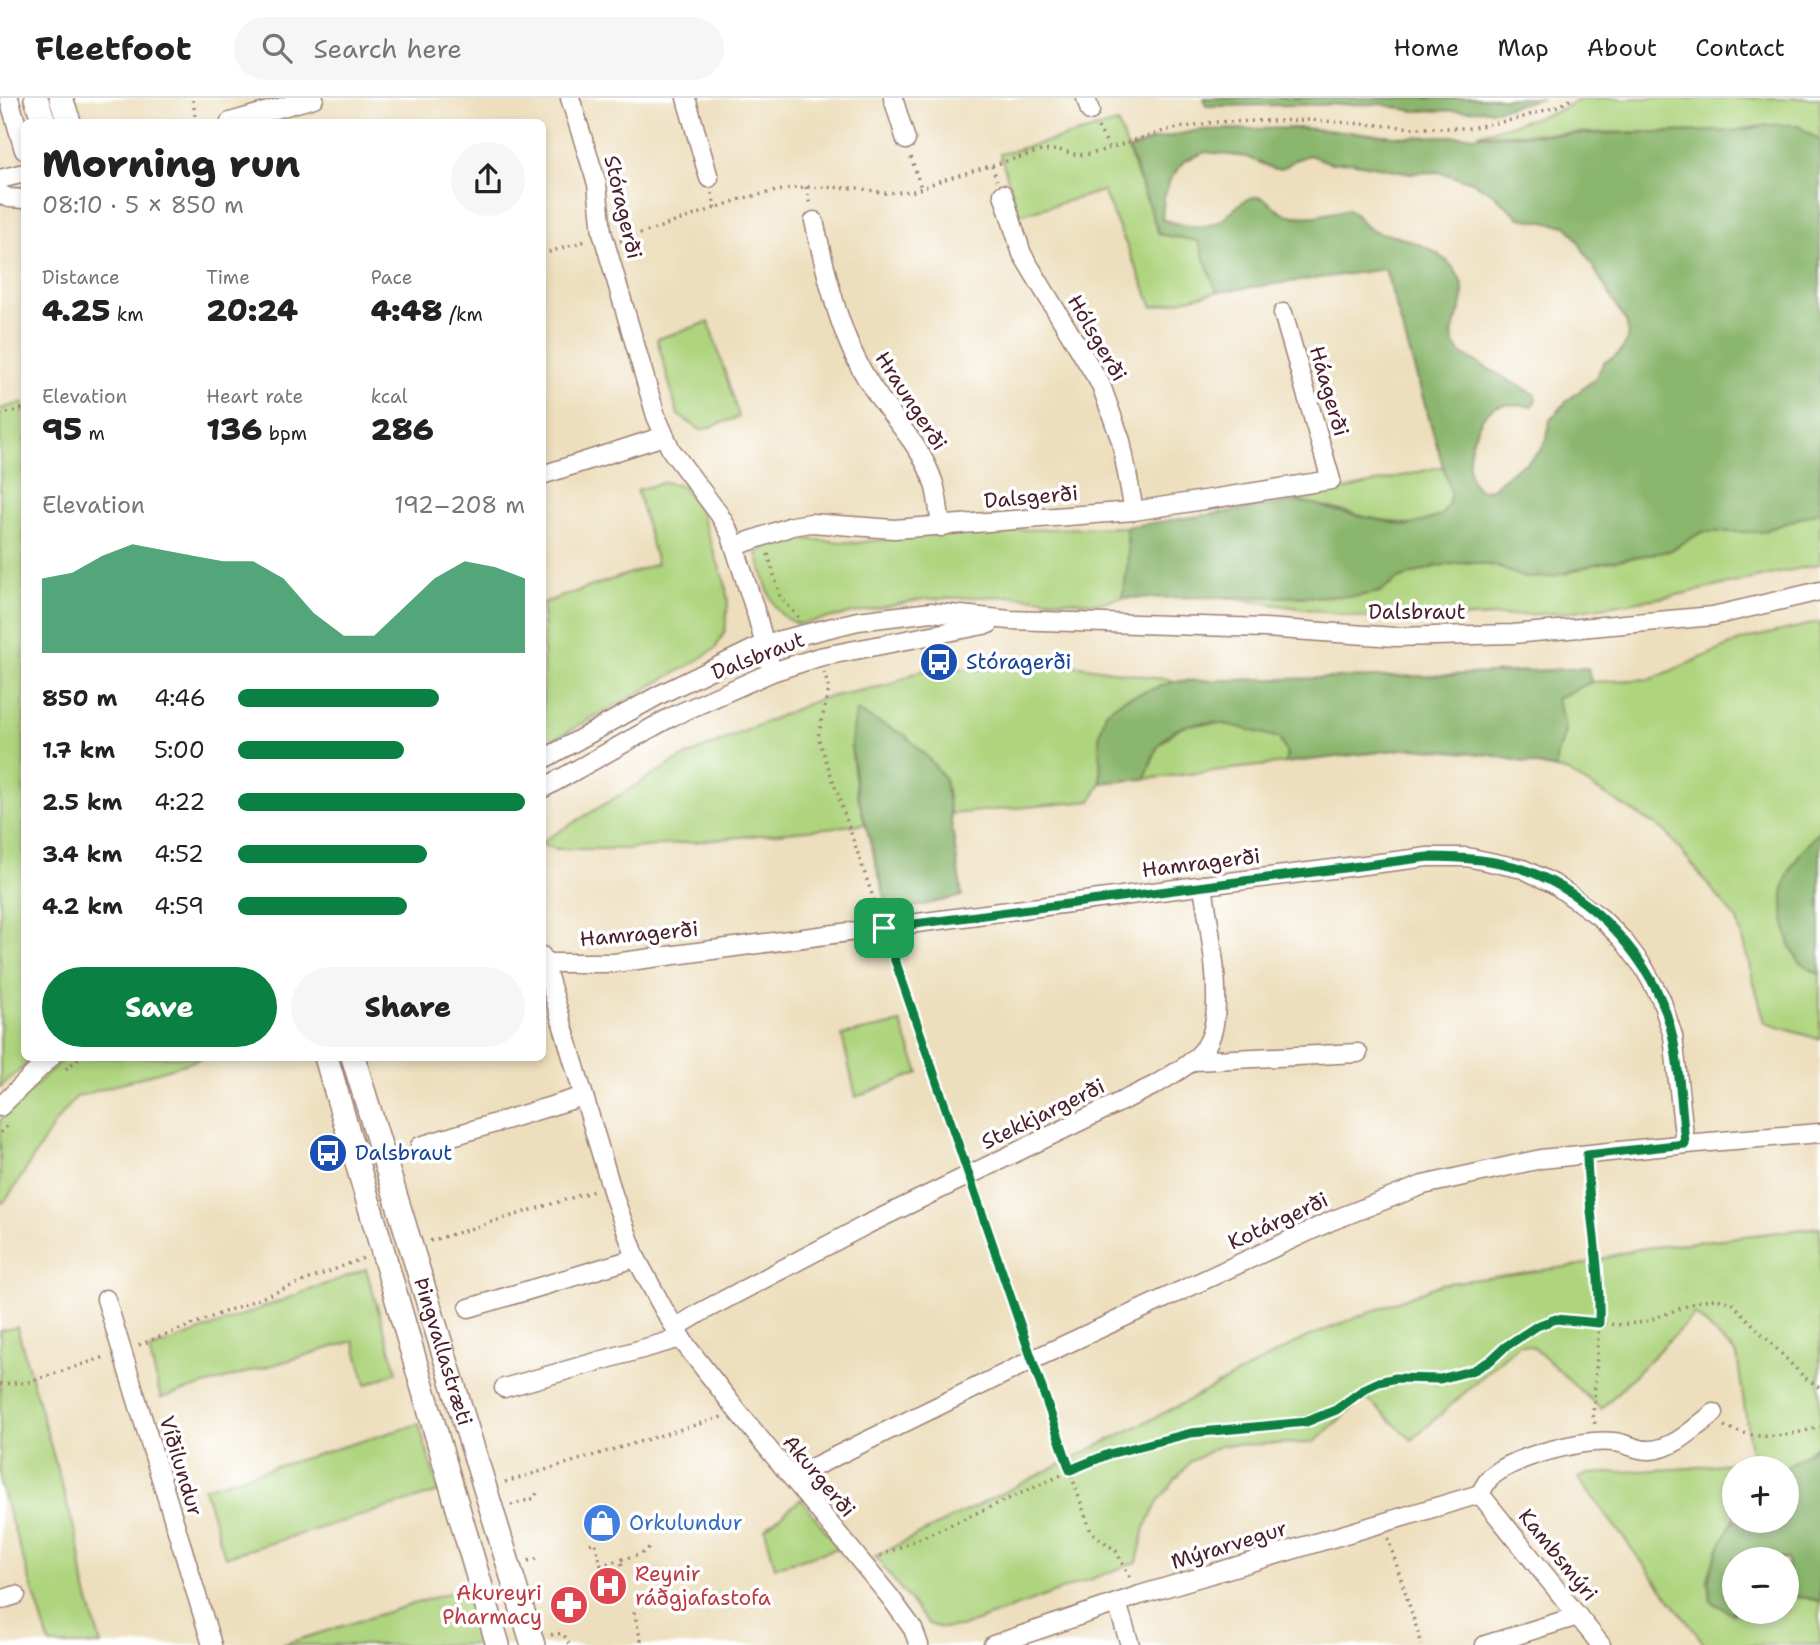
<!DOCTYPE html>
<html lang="en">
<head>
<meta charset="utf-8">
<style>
	:root { --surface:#fff; --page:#f6f6f6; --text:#222; --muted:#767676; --line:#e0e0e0; --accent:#0b8043 }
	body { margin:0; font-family:"Shantell Sans",sans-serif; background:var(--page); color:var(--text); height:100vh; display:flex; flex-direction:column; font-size:26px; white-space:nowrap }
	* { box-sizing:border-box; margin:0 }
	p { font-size:23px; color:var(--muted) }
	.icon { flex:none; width:38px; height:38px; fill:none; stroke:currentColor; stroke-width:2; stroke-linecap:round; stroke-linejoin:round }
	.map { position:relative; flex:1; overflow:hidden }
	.details { position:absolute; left:21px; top:21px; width:525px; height:942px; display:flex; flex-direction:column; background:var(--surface); border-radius:10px; box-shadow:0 4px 10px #0003 }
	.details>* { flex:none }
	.controls { position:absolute; left:1722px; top:1358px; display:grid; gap:14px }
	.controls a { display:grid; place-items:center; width:77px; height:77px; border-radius:50%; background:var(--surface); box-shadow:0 4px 10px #0003; font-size:35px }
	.pin { position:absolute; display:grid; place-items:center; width:60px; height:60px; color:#fff; margin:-30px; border-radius:14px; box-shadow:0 4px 10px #0006 }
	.round { display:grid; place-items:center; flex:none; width:74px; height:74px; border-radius:37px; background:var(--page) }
	.summary { display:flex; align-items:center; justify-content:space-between; height:119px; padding:0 21px }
	h1 { font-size:38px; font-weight:800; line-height:52px }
	.metrics { display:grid; grid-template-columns:repeat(3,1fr); gap:10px; height:119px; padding:7px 21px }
	.metrics div { display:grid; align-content:center }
	.metrics b { font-size:30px; font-weight:800 }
	.metrics small { font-size:19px; font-weight:400 }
	.metrics p { font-size:19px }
	.chart { height:196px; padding:14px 21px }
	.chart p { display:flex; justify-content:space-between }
	.chart svg { width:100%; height:126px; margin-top:7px; fill:var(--accent); opacity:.7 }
	.button { display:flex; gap:14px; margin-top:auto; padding:14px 21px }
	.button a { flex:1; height:80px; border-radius:42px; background:var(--accent); color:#fff; font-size:28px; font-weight:800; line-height:80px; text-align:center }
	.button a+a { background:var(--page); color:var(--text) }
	ul { padding:0 21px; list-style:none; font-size:23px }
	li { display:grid; grid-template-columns:112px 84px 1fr; align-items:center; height:52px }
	li i { height:18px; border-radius:9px; background:var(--accent) }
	header { display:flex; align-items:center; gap:42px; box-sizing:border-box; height:98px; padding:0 35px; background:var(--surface); border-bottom:2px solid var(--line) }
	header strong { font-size:33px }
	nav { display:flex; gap:38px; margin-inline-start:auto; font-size:24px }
	.search { width:490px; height:63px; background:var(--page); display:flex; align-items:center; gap:18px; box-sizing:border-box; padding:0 24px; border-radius:38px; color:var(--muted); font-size:26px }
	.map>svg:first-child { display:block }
</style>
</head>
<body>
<header>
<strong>Fleetfoot</strong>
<div class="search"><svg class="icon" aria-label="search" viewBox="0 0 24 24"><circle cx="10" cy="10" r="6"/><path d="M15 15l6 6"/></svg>Search here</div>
<nav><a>Home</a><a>Map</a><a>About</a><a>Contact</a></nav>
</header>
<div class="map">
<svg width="1820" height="1547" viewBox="0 0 1820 1547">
	<rect width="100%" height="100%" fill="#fff"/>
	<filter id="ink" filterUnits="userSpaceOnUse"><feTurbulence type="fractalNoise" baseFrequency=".0143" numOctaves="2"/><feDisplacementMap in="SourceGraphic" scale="14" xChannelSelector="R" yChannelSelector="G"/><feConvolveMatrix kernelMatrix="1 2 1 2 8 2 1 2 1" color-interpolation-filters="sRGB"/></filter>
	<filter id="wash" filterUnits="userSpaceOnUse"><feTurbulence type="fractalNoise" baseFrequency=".00686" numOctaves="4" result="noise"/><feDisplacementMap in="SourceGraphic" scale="28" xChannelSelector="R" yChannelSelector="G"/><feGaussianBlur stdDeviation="1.57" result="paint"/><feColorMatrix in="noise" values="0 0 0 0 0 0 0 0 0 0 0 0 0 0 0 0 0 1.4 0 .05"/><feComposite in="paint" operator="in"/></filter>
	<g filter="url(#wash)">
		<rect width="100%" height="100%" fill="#eddfbd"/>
		<!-- green -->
		<g fill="#aed47e" stroke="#7c7a54" stroke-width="2">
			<polygon points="1582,0 1820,0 1820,43 1797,27 1770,27 1732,33 1478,36 1558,13"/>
			<polygon points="1118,25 1159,136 1198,143 1214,180 1217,194 1153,209 1103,93 1019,117 1000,56"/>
			<polygon points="709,224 739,319 701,332 678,317 657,241"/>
			<polygon points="24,304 24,959 35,959 0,989 0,311"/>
			<polygon points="1444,368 1451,395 1448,407 1441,418 1413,427 1370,420 1315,406 1294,404"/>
			<polygon points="665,384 682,388 699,411 725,485 728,504 725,533 715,551 690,567 543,647 543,505 657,466 637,392"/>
			<polygon points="1820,413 1820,466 1673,498 1561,515 1388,523 1223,499 1358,498 1380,494 1398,481 1437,468 1469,464 1495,468 1525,480 1567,475 1595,466 1669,453 1702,434 1761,434"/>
			<path d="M 1125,429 C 1131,452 1127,477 1122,500 L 1098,505 L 1008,498 L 924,501 L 799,526 C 769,519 766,483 757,456 L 777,443 L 789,440 L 856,445 L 944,434 Z"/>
			<path d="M 1820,524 L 1820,733 L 1798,758 L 1799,864 L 1820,877 L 1820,941 L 1818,941 L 1765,925 L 1737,822 L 1665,733 L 1566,673 L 1556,671 C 1555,650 1560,654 1564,639 C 1567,626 1560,612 1556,601 L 1591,584 L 1652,581 L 1742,542 Z"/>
			<polygon points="1067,566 1176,583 1124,601 1100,662 1101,685 1091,703 950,716 945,682 851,647 857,694 865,726 626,751 556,751 543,747 543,743 680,661 819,601 888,587 920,573"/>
			<polygon points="1224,625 1279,640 1287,656 1285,665 1145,681 1158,648 1182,627"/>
			<polygon points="901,925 919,975 856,999 842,937"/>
			<polygon points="65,959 207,959 76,999 55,1025 18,1084 4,1104 0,1106 0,1022"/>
			<polygon points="1820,1129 1820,1346 1785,1370 1734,1370 1734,1422 1717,1454 1707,1484 1731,1515 1787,1514 1787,1496 1820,1503 1820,1547 1705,1547 1578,1380 1588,1376 1690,1370 1752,1362 1737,1257 1695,1216 1601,1311 1533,1249 1519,1246 1412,1342 1365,1299 1313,1345 1221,1347 1190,1364 1159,1402 1145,1430 1137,1464 961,1529 942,1530 928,1526 875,1458 1180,1307 1305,1240 1441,1186 1580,1167 1637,1151"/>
			<polygon points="366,1171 397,1274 366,1287 354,1243 161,1300 149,1252"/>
			<polygon points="17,1229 79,1448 84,1485 101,1547 50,1547 0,1387 0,1233"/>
			<polygon points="419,1326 439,1394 225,1459 204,1390"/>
			<polygon points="801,1401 839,1450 775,1469 765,1431"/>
			<polygon points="471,1488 489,1547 281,1547"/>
		</g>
		<!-- forest -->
		<g fill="#8ab66d" stroke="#6a6a4c" stroke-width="2" fill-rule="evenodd">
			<polygon points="1204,0 1543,0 1496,12 1413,13 1380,6 1206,8"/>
			<path d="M 1770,27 L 1797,27 L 1820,43 L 1820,413 L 1761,434 L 1702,434 L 1669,453 L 1595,466 L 1551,479 L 1525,480 L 1495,468 L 1469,464 L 1437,468 L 1398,481 L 1380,494 L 1358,498 L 1122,500 C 1127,477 1131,452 1125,429 L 1294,404 L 1315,406 L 1336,413 L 1408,428 L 1441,418 L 1448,407 L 1451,395 L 1385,171 L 1217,194 L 1198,143 L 1159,136 L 1129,52 L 1153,42 L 1199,32 L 1302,30 L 1406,39 L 1732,33 ZM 1206,54 L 1247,59 L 1274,71 L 1282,71 L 1295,62 L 1309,57 L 1331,65 L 1350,64 L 1411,75 L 1439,74 L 1472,84 L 1492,95 L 1520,120 L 1566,128 L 1573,135 L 1618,211 C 1636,231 1628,255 1604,264 L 1596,280 L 1567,303 L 1550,322 L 1547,341 L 1540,353 L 1528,364 L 1516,370 L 1491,391 L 1480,392 C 1458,378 1472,328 1489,313 C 1500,303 1519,307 1532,308 L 1536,302 L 1534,296 L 1463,257 C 1435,234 1472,214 1461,184 C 1450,155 1419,145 1392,137 C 1386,136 1377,135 1371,132 C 1362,128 1358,116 1348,111 C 1327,116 1304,123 1283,115 C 1273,111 1267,98 1256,99 C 1242,100 1234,112 1225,120 C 1207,134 1181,128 1162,121 L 1164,99 L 1170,82 L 1184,63 Z"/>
			<path d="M 1588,570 L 1591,584 L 1556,601 C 1560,612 1566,624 1564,636 C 1562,651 1555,651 1556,671 L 1491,657 L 1413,650 L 1285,665 L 1287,656 L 1279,640 C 1241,630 1184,607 1157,650 C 1152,659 1149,671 1145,681 L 1101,685 L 1099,639 L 1106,614 L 1124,601 L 1176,583 L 1428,578 Z"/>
			<polygon points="856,613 905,637 929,661 945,681 962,798 889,815 857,694 851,647"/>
			<path d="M 1820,733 L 1820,877 C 1813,872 1803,868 1798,861 C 1785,845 1779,801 1786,782 C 1792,763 1806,747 1820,733 Z"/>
			<path d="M 1820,1346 L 1820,1503 L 1787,1496 L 1787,1461 L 1734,1461 L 1734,1513 L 1731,1515 L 1711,1503 C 1705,1472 1718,1452 1732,1424 L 1734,1422 L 1787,1423 L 1787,1370 L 1785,1370 Z"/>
		</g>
	</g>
	<g filter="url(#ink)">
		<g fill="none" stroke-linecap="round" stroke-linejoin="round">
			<defs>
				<g id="minor">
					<polyline points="9,0 24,52"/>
					<polyline points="570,0 597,86 602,134 656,318 671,352 719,416 730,435 757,518 772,574"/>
					<polyline points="686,0 709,80"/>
					<polyline points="893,0 906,42"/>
					<polyline points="1086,0 1090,13"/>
					<polyline points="230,24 314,0"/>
					<polyline points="0,81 24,75"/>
					<polyline points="0,96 9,100 24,101"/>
					<polyline points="1003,96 1022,156 1101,287 1121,343 1134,413"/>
					<path d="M 814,123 C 827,178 839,238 870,286 C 891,320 922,347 934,386 C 938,399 939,415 941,429"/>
					<polyline points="542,377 664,338"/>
					<polyline points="736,448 792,428 811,425 894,431 1134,413 1331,382 1283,215"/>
					<polyline points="542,662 659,597 764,546 858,523 931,514 1010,522 1265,530 1395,539 1513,536 1713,518 1820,493"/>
					<polyline points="542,691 671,619 772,574 819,559 989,526"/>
					<polyline points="542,858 614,1099 636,1160 663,1210 685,1246 738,1314 890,1499 913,1531 919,1547"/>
					<polyline points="545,865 614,865 1213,786 1428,759 1467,759 1523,771 1554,786 1601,820 1623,842 1644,870 1661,901 1673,938 1685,1046"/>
					<polyline points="1193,963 1358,955"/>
					<polyline points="0,1009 51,959"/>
					<polyline points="420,1048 584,998"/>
					<polyline points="106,1201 212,1547"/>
					<polyline points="469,1210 636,1160"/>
					<path d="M 675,1230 L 703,1213 L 864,1128 L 1155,987 C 1172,976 1194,966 1206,948 C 1228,916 1208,826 1203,787"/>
					<polyline points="504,1290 681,1240"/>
					<polyline points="793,1379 1032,1262 1331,1123 1423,1087 1541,1061 1697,1045 1820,1035"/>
					<path d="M 1480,1396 C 1483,1390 1487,1383 1492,1378 C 1516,1358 1582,1341 1614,1344 C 1626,1345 1638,1353 1650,1352 C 1675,1351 1695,1329 1714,1315"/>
					<polyline points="1480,1396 1601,1547"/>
					<polyline points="0,1502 16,1497"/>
					<polyline points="1117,1505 1130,1547"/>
					<polyline points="993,1547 1140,1497 1480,1396"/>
					<polyline points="1485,1547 1578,1518"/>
				</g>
				<g id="major">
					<polyline points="36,0 44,24"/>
					<polyline points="61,0 69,24"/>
					<polyline points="326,959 498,1547"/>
					<path id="s1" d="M 353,959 L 533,1547"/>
				</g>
			</defs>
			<!-- minor casing -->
			<use href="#minor" stroke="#9c7f74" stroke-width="21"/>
			<!-- major casing -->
			<use href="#major" stroke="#9c7f74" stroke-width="26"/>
			<!-- path -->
			<g stroke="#9c7f74" stroke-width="3.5" stroke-dasharray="2 5" stroke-linecap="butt">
				<polyline points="193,2 196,24"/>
				<polyline points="1098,29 1109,49"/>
				<polyline points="911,59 921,90"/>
				<polyline points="992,68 997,82"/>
				<polyline points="806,89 810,107"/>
				<polyline points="712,95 715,110"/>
				<polyline points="620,143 744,100 787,91 806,89 857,90 886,95 914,93 942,82 1041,53 1059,52 1078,57 1091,56 1167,32 1215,24 1311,22 1415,30 1469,30 1517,21 1561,7 1573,0"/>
				<polyline points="542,156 586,143"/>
				<polyline points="0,317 24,310"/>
				<polyline points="768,456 780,498 799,520"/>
				<polyline points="824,574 829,591 818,639 878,814"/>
				<polyline points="890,847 964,1062"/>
				<polyline points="66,971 80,959"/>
				<polyline points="0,1035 10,1025"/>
				<polyline points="1587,1073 1600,1209 1593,1317 1595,1326"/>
				<polyline points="974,1092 1027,1247"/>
				<polyline points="430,1143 594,1093"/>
				<polyline points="139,1247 364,1160"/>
				<polyline points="1037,1278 1091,1434 1116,1453 1132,1483"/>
				<polyline points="0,1286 29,1284 105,1259"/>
				<path d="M 1724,1328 C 1760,1344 1783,1339 1820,1329"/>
				<polyline points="505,1384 722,1319"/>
				<polyline points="511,1407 535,1400 537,1394"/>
				<polyline points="1388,1440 1422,1547"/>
				<polyline points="590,1446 595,1444 601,1467 620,1462"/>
				<polyline points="880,1458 1109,1356 1191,1335 1306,1324 1336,1312 1379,1284 1396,1280 1440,1281 1458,1278 1490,1263 1505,1249 1537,1228 1556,1221 1618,1227 1645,1224 1702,1202 1717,1201 1732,1205 1804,1279 1820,1290"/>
				<polyline points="528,1463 539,1460"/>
				<polyline points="622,1467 620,1462 641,1456 652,1448"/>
				<polyline points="634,1514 642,1547"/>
				<path d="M 551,1537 C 563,1534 564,1536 569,1546"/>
			</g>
			<!-- minor -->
			<use href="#minor" stroke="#fff" stroke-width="18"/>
			<!-- major -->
			<use href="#major" stroke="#fff" stroke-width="23"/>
		</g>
	</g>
	<g fill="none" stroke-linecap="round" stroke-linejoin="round" filter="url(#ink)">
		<defs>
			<path id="route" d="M 1428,759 C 1460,759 1492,761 1523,771 C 1594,796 1658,866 1673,940 C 1680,974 1682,1011 1685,1046 L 1587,1057 C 1588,1113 1601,1169 1599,1225 L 1556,1221 L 1537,1228 L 1505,1249 L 1490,1263 L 1474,1272 L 1440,1281 L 1396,1280 L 1379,1284 L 1366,1290 L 1336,1312 L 1306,1324 L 1191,1335 L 1109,1356 L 1070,1372 L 884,830 Z"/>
		</defs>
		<!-- route casing -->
		<use href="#route" stroke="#fff" stroke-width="14"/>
		<!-- route -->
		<use href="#route" stroke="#0b8043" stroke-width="9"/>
	</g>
	<!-- icons -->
	<defs>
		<symbol id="bus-disc" viewBox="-11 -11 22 22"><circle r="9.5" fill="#1a4fb4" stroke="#fff"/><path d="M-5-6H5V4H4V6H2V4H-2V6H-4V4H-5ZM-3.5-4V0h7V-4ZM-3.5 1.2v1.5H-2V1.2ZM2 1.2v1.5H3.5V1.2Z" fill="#fff"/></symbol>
		<symbol id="shop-disc" viewBox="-11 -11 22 22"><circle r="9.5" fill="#3f7fe0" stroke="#fff"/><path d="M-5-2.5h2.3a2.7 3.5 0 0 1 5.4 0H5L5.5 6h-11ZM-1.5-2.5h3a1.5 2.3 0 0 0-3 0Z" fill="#fff"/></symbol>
		<symbol id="hospital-disc" viewBox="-11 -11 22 22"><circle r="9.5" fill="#e0444e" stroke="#fff"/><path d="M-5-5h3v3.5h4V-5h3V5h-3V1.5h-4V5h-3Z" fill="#fff"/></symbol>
		<symbol id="pharmacy-disc" viewBox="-11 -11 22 22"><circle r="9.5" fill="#e0444e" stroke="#fff"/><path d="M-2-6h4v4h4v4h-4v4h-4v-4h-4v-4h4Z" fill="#fff"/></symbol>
	</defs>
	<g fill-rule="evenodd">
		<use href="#bus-disc" x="917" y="542" width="44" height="44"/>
		<use href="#bus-disc" x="306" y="1033" width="44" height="44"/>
		<use href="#shop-disc" x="580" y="1403" width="44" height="44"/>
		<use href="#hospital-disc" x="586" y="1466" width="44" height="44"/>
		<use href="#pharmacy-disc" x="547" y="1485" width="44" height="44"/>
	</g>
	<g text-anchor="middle" stroke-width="7" stroke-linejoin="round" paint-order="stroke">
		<!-- street labels -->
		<g font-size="21" fill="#4a1f2b" stroke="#fff">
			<text transform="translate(623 109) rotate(77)" y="7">Stóragerði</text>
			<text transform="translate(1097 240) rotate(60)" y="7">Hólsgerði</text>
			<text transform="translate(1329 293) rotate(74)" y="7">Háagerði</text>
			<text transform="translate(911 303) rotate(57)" y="7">Hraungerði</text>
			<text transform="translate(1031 399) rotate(-5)" y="7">Dalsgerði</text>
			<text x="1417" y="521">Dalsbraut</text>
			<text transform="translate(758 558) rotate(-21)" y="7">Dalsbraut</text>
			<text transform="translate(1201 765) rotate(-7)" y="7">Hamragerði</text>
			<text transform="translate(639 836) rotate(-5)" y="7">Hamragerði</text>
			<text transform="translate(1043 1016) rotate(-26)" y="7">Stekkjargerði</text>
			<text transform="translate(1278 1123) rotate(-25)" y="7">Kotárgerði</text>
			<text dy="7" stroke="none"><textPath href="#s1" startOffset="308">Þingvallastræti</textPath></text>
			<text transform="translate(181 1368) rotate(73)" y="7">Víðilundur</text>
			<text transform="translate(819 1378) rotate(50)" y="7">Akurgerði</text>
			<text transform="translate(1229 1447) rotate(-17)" y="7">Mýrarvegur</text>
			<text transform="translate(1558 1457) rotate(51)" y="7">Kambsmýri</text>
		</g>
		<!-- transit labels -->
		<g font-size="21" fill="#164399" stroke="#fff" text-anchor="start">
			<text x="966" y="571">Stóragerði</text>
			<text x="355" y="1062">Dalsbraut</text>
		</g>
		<!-- shop labels -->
		<g font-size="21" fill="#366cbe" stroke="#fff" text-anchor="start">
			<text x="629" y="1432">Orkulundur</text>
		</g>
		<!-- health labels -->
		<g font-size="21" fill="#be3a42" stroke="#fff" text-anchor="start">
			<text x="635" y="1483">Reynir<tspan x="635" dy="24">ráðgjafastofa</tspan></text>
			<text x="542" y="1502" text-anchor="end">Akureyri<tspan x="542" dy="24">Pharmacy</tspan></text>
		</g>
	</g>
</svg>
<div class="controls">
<a>+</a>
<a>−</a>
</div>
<div class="pin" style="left:884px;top:830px;background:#1e9e55"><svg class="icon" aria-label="arrive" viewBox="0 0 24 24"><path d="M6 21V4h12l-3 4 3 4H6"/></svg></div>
<section class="details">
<div class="summary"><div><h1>Morning run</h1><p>08:10 · 5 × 850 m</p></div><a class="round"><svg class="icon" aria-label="share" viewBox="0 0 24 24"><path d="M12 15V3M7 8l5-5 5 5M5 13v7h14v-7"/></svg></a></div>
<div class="metrics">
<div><p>Distance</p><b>4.25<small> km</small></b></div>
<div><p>Time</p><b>20:24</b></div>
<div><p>Pace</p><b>4:48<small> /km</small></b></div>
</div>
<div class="metrics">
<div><p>Elevation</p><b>95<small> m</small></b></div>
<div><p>Heart rate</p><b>136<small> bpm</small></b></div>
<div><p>kcal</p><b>286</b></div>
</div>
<div class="chart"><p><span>Elevation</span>192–208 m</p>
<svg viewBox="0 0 160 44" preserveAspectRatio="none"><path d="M0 44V18L10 16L20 10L30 6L40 8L50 10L60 12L70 12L80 18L90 30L100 38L110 38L120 28L130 18L140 12L150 14L160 18V44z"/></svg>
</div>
<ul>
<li><b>850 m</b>4:46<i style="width:70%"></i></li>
<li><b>1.7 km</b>5:00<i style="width:58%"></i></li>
<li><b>2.5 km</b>4:22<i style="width:100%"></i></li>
<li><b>3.4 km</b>4:52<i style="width:66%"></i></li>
<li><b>4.2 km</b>4:59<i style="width:59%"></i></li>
</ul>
<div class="button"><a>Save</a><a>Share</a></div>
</section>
</div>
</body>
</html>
